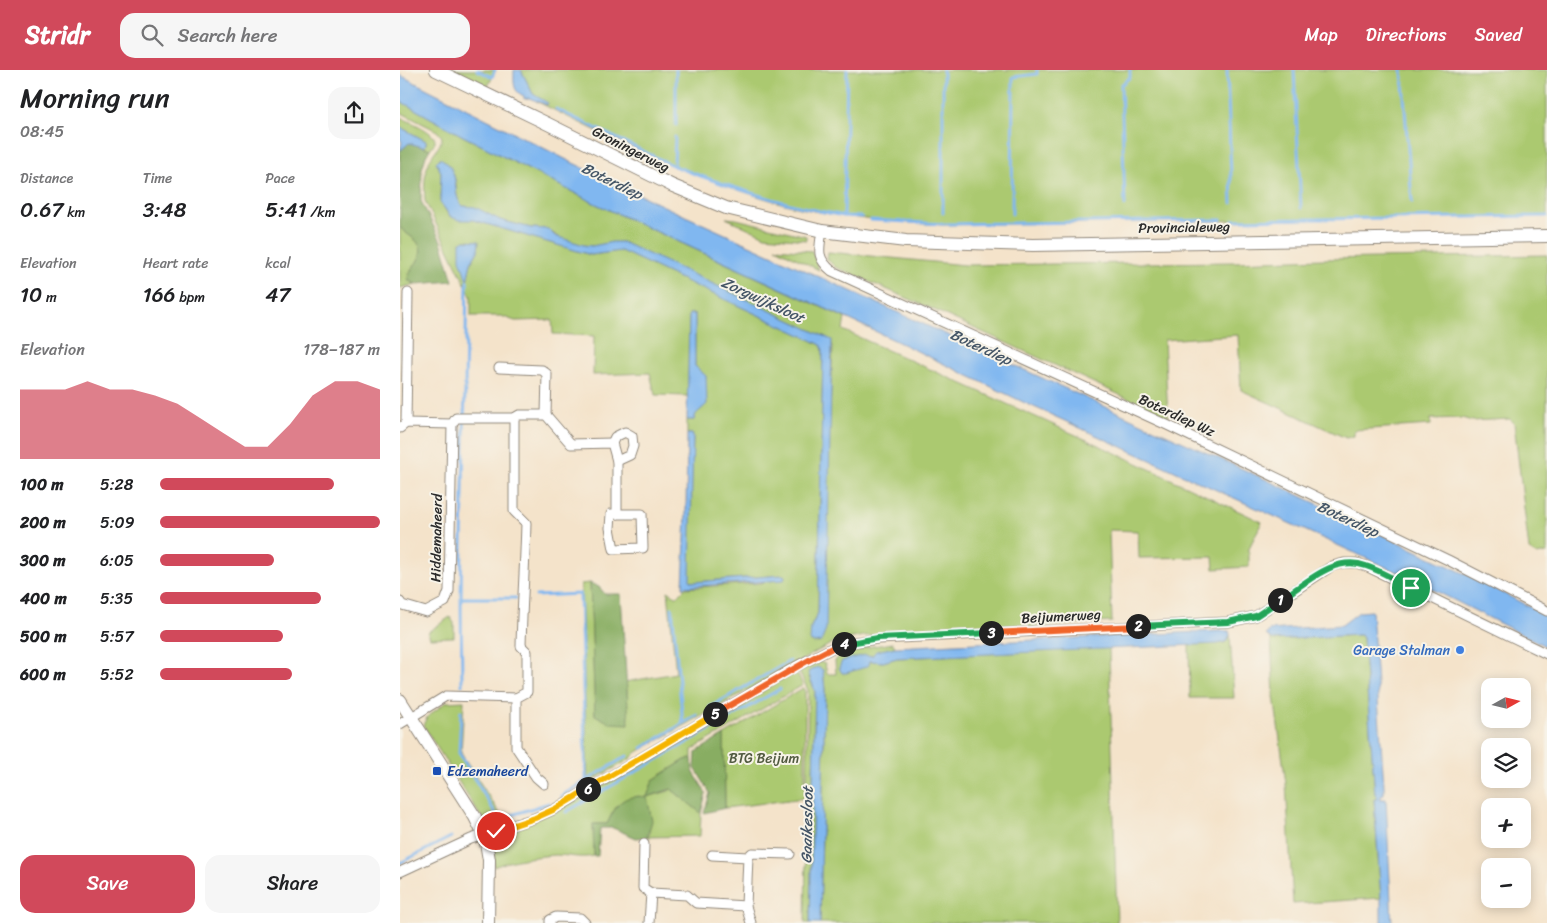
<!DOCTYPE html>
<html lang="en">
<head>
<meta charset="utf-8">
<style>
	:root { --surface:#fff; --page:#f6f6f6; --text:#202124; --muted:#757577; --accent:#d1495b }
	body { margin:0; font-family:Sriracha,sans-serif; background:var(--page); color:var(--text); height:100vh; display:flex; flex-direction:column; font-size:19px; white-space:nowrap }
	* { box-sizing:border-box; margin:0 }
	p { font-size:16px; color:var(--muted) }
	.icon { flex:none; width:28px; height:28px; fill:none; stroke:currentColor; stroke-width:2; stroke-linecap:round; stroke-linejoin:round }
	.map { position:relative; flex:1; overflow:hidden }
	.panel { display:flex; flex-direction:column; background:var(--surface); width:400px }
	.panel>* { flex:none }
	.needle { width:32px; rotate:82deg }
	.controls { position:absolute; left:1081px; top:608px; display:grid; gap:10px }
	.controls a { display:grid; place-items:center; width:50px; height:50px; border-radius:10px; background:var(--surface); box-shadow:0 2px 12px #0003; font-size:25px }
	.pin { position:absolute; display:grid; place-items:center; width:42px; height:42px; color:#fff; margin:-21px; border:2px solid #fff; border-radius:50%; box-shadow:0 1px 5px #0007 }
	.km { position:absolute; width:25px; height:25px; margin:-12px; border-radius:50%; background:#222; color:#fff; font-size:14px; line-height:25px; text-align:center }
	.round { display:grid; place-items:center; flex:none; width:52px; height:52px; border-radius:15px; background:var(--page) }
	.summary { display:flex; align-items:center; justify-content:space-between; height:85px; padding:0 20px }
	h1 { font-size:28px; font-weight:600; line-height:38px }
	.metrics { display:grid; grid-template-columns:repeat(3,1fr); gap:8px; height:85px; padding:5px 20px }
	.metrics div { display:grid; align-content:center }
	.metrics b { font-size:21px; font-weight:600 }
	.metrics small { font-size:14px; font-weight:400 }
	.metrics p { font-size:14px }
	.chart { height:140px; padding:10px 20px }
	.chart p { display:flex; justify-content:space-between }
	.chart svg { width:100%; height:90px; margin-top:5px; fill:var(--accent); opacity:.7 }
	.primary-button { display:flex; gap:10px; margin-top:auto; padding:10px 20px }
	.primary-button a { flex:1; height:58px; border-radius:15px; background:var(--accent); color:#fff; font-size:20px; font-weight:600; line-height:58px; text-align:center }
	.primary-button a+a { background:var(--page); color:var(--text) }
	ul { padding:0 20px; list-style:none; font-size:16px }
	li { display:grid; grid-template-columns:80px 60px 1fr; align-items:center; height:38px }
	li i { height:12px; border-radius:6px; background:var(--accent) }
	header { display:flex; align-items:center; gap:30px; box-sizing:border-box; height:70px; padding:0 25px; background:var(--accent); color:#fff }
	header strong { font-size:24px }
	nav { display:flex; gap:28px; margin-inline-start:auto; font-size:18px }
	.search { width:350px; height:45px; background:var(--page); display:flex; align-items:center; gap:12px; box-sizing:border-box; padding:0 18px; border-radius:15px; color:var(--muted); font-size:19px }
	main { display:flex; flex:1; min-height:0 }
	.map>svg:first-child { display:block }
</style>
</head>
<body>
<header>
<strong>Stridr</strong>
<div class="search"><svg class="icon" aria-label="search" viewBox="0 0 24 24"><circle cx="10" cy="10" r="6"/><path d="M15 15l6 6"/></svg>Search here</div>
<nav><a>Map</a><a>Directions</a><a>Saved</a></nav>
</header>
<main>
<section class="panel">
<div class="summary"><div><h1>Morning run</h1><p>08:45</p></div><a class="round"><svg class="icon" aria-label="share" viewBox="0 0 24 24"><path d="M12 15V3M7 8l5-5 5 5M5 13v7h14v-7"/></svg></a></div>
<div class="metrics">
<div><p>Distance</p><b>0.67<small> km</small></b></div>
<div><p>Time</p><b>3:48</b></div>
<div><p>Pace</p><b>5:41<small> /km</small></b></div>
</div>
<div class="metrics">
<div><p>Elevation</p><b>10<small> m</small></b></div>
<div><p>Heart rate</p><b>166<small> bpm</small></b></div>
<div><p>kcal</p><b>47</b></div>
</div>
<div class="chart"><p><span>Elevation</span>178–187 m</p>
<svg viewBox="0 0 160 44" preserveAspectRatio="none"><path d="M0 44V10L10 10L20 10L30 6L40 10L50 10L60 13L70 17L80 24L90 31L100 38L110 38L120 27L130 13L140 6L150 6L160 10V44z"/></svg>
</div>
<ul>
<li><b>100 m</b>5:28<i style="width:79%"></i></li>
<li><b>200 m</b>5:09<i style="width:100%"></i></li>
<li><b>300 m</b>6:05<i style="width:52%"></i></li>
<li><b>400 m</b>5:35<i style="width:73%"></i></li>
<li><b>500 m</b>5:57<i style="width:56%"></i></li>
<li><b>600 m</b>5:52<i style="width:60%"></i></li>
</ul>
<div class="primary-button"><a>Save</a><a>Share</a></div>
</section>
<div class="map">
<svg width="1147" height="853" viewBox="0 0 1147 853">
	<rect width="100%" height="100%" fill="#f7f3e8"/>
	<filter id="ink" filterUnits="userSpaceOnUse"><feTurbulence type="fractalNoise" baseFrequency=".02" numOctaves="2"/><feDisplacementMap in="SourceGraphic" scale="10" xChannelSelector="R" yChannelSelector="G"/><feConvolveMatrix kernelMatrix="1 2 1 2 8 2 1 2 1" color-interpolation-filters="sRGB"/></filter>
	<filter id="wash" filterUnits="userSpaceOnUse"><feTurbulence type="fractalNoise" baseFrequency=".0096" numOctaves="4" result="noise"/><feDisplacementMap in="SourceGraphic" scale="20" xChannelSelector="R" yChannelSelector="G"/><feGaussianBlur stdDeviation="1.12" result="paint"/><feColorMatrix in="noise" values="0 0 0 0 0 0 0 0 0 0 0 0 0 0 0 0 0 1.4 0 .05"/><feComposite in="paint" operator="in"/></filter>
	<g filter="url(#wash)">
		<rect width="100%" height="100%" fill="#f4e3ca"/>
		<!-- green -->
		<g fill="#abc970" stroke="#6b7a4e" fill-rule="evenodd">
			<polygon points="46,0 96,0 86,20"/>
			<path d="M 121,0 L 1147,0 L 1147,146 L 543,155 C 495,152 444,149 396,137 C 305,114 220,73 136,31 L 146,35 L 148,34 L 133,24 Z"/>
			<path d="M 0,31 L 63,66 L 196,134 L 445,248 L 443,260 L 707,379 L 862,452 L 849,478 L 849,497 L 814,499 L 813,487 L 739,488 L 738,461 L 709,460 L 712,552 L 464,566 L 436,571 L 237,682 L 230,689 L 188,713 L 181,514 L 190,513 L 195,645 L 228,654 L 227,619 L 225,612 L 276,603 L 268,521 L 277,527 L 285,518 L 361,513 L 385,506 L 383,505 L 294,512 L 291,511 L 289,509 L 293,366 L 292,364 L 287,364 L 287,350 L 294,350 L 306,306 L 295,296 L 295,244 L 289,244 L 288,326 L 255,325 L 250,303 L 193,305 L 194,266 L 153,264 L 152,250 L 115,251 L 101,246 L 71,246 L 71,226 L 25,131 C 24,119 24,99 31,88 C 35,80 41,76 42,67 L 37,61 L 0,42 ZM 42,89 C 48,94 53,101 55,109 C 58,119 54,129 63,136 L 75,138 L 100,150 L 131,158 L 148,159 C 158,169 176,176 191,176 C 201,176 211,172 222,172 L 428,268 L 433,276 L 419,573 L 411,572 L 412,554 L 418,543 L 423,280 L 421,275 L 399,264 L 221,181 L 191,185 L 73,150 L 49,146 L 40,131 L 41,102 L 37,93 ZM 65,170 L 79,171 L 78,181 L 71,193 L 67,210 Z"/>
			<path d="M 0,47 C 8,51 37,62 35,72 C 35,73 31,78 30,79 L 23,77 L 26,74 L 26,71 L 0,57 Z"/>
			<polygon points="326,148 336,149 406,166 406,170 365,166"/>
			<path d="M 0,157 C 5,163 10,165 15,170 C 28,181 15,195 8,205 L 12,213 L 16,214 L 0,218 Z"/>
			<polygon points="376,178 412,181 419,200"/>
			<polygon points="428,182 565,195 834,192 923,189 1147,185 1147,483 1137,485 1129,480 1114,353 1110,349 1072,351 1062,348 1031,349 1031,355 954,360 954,366 946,368 841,320 838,265 764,270 768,347 530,238 435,197 427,189"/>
			<polygon points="50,547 54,553 54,567 30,568 28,562"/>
			<polygon points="830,565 834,628 790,628 789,575 825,573"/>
			<polygon points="957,565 961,565 963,568 975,724 976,724 977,729 974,730 981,828 893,834 886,714 874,626 871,568 874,570"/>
			<path d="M 493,573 L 495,577 C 485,578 475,587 467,586 L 469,592 L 473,591 L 483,592 L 497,588 L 709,578 L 717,853 L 420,853 L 425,620 L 423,600 L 409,607 L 415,621 L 410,853 L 405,853 L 408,625 L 408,620 L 399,602 L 399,599 L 417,591 L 425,594 L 427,604 L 436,604 L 435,591 C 444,578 477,576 493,573 Z"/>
			<path d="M 393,603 L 397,604 L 403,615 L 292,680 L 292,688 L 285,690 L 253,710 L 247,727 L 269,721 L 271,719 L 301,743 L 300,766 L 247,767 L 250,763 L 240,726 C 219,728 215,737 207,754 L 193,754 L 194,786 C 180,789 168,785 155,785 C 139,786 108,790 94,797 L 94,769 L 97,765 L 180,729 Z"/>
			<polygon points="403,618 405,622 405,728 325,738 324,665"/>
			<polygon points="64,631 61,683 104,750 86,755 23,655 27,647 46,632"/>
		</g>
		<!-- forest -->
		<g fill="#88ad62" stroke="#5a6c46">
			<path d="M 9,73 L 30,79 L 26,86 L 22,99 L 21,131 L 41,171 L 53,211 L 16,214 L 8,210 C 8,197 28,188 18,173 C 14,167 5,164 0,157 L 0,81 Z"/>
			<polygon points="190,513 199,517 205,524 221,524 229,654 210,653 195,645"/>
			<polygon points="324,665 325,738 304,743 310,723 295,698 296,682"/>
			<path d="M 292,688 L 293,701 L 306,723 L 301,743 L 271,719 L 247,727 L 252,751 L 247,767 L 236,768 L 213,758 L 200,758 L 198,786 L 194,786 L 193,754 L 207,754 C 217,734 221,724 247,727 L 253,710 L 285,690 Z"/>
		</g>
		<!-- water -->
		<g fill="#80b7f0" stroke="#56718e">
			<path d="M 114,0 L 121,0 L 133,24 L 148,33 L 147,35 L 129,28 L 124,29 L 124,26 C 112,21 114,12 114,0 Z"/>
			<polygon points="0,5 173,93 270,139 869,411 1074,508 1147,546 1147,577 1012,509 623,332 492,269 196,134 63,66 0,31"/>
			<polygon points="0,57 26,71 26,74 23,77 9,73 0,81 2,72 0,69"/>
			<path d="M 40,88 C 63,100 50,126 63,136 L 75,137 L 100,150 L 131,158 L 148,159 L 155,166 L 184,175 L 192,176 L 212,172 L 222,172 L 288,202 L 432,270 L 426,560 L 421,572 L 414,573 L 410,571 L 411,557 L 418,543 L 423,280 L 421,275 L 399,264 L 221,181 L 191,185 L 73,150 L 59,150 L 51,147 L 40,132 L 41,102 L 36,92 Z"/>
			<polygon points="65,170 79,171 78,181 71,193 67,211 60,189 60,173"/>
			<polygon points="289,244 295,244 295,296 306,306 307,334 296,344 294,350 287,350"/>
			<polygon points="287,364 292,364 293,366 290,510 294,512 383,505 385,506 384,510 283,517 286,444"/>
			<polygon points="972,541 984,716 984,724 981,726 981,729 986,729 992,853 981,853 981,828 974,729 977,729 976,724 975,724 963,568 961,565 957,565 874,570 866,565 870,560 942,555 959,542"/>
			<polygon points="818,561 829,561 830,565 827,571 818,574 497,588 483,592 470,591 469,595 466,597 446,603 442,603 439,598 442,591 465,585 472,586 476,581 495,577"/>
			<polygon points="417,597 423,600 425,620 420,853 410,853 415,621 408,602"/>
		</g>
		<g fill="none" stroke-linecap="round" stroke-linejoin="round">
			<!-- stream -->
			<g stroke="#80b7f0" stroke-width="3">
				<polyline points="77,0 92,7 95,0"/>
				<polyline points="447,0 444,146 462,147"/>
				<polyline points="543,0 543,143"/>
				<polyline points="827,0 832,133"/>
				<polyline points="894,0 901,138"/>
				<polyline points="1002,0 1012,132"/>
				<polyline points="156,39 274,96"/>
				<polyline points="276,55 276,0"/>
				<path d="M 275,67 L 274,96 C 331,118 384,135 444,146"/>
				<polyline points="725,135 721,15 730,7 730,0"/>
				<polyline points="612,144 613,7 637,4 637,0"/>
				<polyline points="471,150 544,154 821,150"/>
				<polyline points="833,150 1147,146"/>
				<polyline points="136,526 180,524 186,710"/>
				<polyline points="61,528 116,528"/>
				<polyline points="272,538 283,654"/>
				<polyline points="62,615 61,528 67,211"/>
				<polyline points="310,637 390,591"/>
				<polyline points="61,641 59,683 99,749 149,733"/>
				<polyline points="242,678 297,645"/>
				<polyline points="161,726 227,686"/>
				<polyline points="166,742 380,619"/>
				<polyline points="0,793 51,767"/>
			</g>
		</g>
	</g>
	<g filter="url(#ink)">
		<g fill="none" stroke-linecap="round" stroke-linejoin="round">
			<defs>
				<g id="street">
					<path d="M 422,161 C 419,180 416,188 432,201 L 767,355 L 1048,490 L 1147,541"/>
					<polyline points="99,298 142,300 147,304 146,345"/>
					<path d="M 114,348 L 114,441 L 126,453 C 125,494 122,535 121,576 L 127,582 L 127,622 L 116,628 L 116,677 L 136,707 L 144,714"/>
					<polyline points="6,353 8,223"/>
					<polyline points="0,358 6,353 52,354 56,348 114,348 119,345 146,345 171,374 212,373 217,391 217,444"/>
					<polyline points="212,373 215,367 225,362 232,366 233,376 230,385 217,391"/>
					<polygon points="211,444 242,444 243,478 214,479 210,458"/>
					<polyline points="0,532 2,535 26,542 45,532 49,521 52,354"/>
					<polyline points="0,654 46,626 116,628"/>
					<polyline points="244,774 243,818 251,823"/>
					<polyline points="312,785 348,787 352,783 390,784"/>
					<polyline points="348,787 346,836 351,853"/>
					<polyline points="0,802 71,769 135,748 155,739 395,597 432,578 448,573 478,569 828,552 856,546 932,496 944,493 956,493 966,496 1147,584"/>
					<polyline points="150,853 150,850 156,847 180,848 185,853"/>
					<polyline points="249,853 251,823 287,825 296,833 346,836"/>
				</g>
				<g id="secondary">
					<polyline points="36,0 146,53 273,116 326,138 422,161 506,171 633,175 1147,166"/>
					<polyline points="0,630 75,747 84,765 87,778 89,790 88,853"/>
				</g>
			</defs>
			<!-- street casing -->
			<use href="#street" stroke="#90877a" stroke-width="11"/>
			<!-- secondary casing -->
			<use href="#secondary" stroke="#90877a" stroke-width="14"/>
			<!-- street -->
			<use href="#street" stroke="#fff" stroke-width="9"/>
			<!-- secondary -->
			<use href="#secondary" stroke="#fff" stroke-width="12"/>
		</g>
	</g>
	<g fill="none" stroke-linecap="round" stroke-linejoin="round" filter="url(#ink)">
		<defs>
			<path id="split-1" d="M 880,530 C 905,514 934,484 966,496 C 982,501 996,511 1011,518"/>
			<polyline id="split-2" points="738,556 828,552 856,546 880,530"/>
			<polyline id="split-3" points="591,563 738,556"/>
			<polyline id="split-4" points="444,574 478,568 591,563"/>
			<polyline id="split-5" points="315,644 409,590 432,578 444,574"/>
			<polyline id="split-6" points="188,719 315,644"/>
			<polyline id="split-7" points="96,761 135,748 155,739 188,719"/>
		</defs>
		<!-- split-1 casing -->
		<use href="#split-1" stroke="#fff" stroke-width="10"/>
		<!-- split-2 casing -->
		<use href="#split-2" stroke="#fff" stroke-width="10"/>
		<!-- split-3 casing -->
		<use href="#split-3" stroke="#fff" stroke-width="10"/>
		<!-- split-4 casing -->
		<use href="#split-4" stroke="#fff" stroke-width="10"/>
		<!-- split-5 casing -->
		<use href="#split-5" stroke="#fff" stroke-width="10"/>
		<!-- split-6 casing -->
		<use href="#split-6" stroke="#fff" stroke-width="10"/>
		<!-- split-7 casing -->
		<use href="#split-7" stroke="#fff" stroke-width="10"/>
		<!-- split-1 -->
		<use href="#split-1" stroke="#22a559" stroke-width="6"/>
		<!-- split-2 -->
		<use href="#split-2" stroke="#22a559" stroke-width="6"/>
		<!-- split-3 -->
		<use href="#split-3" stroke="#f0652b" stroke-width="6"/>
		<!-- split-4 -->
		<use href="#split-4" stroke="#22a559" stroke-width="6"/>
		<!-- split-5 -->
		<use href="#split-5" stroke="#f0652b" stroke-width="6"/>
		<!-- split-6 -->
		<use href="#split-6" stroke="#f5b400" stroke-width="6"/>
		<!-- split-7 -->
		<use href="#split-7" stroke="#f5b400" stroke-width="6"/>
	</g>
	<!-- markers -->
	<circle fill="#3f7fe0" stroke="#f7f3e8" stroke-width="2" cx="1060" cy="580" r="5"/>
	<rect fill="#1a4fb4" stroke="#f7f3e8" stroke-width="2" x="32" y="696" width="10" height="10" rx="2.5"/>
	<g text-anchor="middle" stroke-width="4" stroke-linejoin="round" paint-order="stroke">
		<!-- street labels -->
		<g font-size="14" fill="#2b2b2b" stroke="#f7f3e8">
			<text transform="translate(231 79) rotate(27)" y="5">Groningerweg</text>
			<text transform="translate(784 157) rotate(-1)" y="5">Provincialeweg</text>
			<text transform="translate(777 345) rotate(25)" y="5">Boterdiep Wz</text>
			<text transform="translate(36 468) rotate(-89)" y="5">Hiddemaheerd</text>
			<text transform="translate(661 546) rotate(-3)" y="5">Beijumerweg</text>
		</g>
		<!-- shop labels -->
		<g font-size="14" fill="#366cbe" stroke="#f7f3e8" text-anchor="end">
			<text x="1050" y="585">Garage Stalman</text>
		</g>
		<!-- park labels -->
		<g font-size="14" fill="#515a40" stroke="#f7f3e8">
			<text x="364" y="693">BTG Beijum</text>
		</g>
		<!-- transit labels -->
		<g font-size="14" fill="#164399" stroke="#f7f3e8" text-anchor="start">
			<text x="47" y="706">Edzemaheerd</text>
		</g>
		<!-- water labels -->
		<g font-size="15" font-style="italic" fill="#456" stroke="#f7f3e8">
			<text transform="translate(212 111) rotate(26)" y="5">Boterdiep</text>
			<text transform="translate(363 230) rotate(25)" y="5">Zorgwijksloot</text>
			<text transform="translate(581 277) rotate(25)" y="5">Boterdiep</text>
			<text transform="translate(948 449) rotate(25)" y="5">Boterdiep</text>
			<text transform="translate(407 755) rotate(-89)" y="5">Gaaikesloot</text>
		</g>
	</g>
</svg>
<div class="controls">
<a><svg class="needle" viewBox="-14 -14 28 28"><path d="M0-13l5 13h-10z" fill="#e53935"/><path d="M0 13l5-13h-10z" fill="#757577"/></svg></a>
<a><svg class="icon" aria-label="layers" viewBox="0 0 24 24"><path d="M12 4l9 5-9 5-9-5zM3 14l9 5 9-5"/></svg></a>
<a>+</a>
<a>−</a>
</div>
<div class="pin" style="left:1011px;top:518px;background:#1e9e55"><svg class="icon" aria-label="arrive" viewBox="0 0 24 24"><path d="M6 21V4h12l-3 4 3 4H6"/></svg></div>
<div class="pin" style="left:96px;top:761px;background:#d93025"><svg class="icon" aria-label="check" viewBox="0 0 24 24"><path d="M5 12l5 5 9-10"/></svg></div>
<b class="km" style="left:880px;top:530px">1</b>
<b class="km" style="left:738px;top:556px">2</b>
<b class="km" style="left:591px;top:563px">3</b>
<b class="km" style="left:444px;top:574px">4</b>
<b class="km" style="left:315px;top:644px">5</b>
<b class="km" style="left:188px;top:719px">6</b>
</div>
</main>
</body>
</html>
